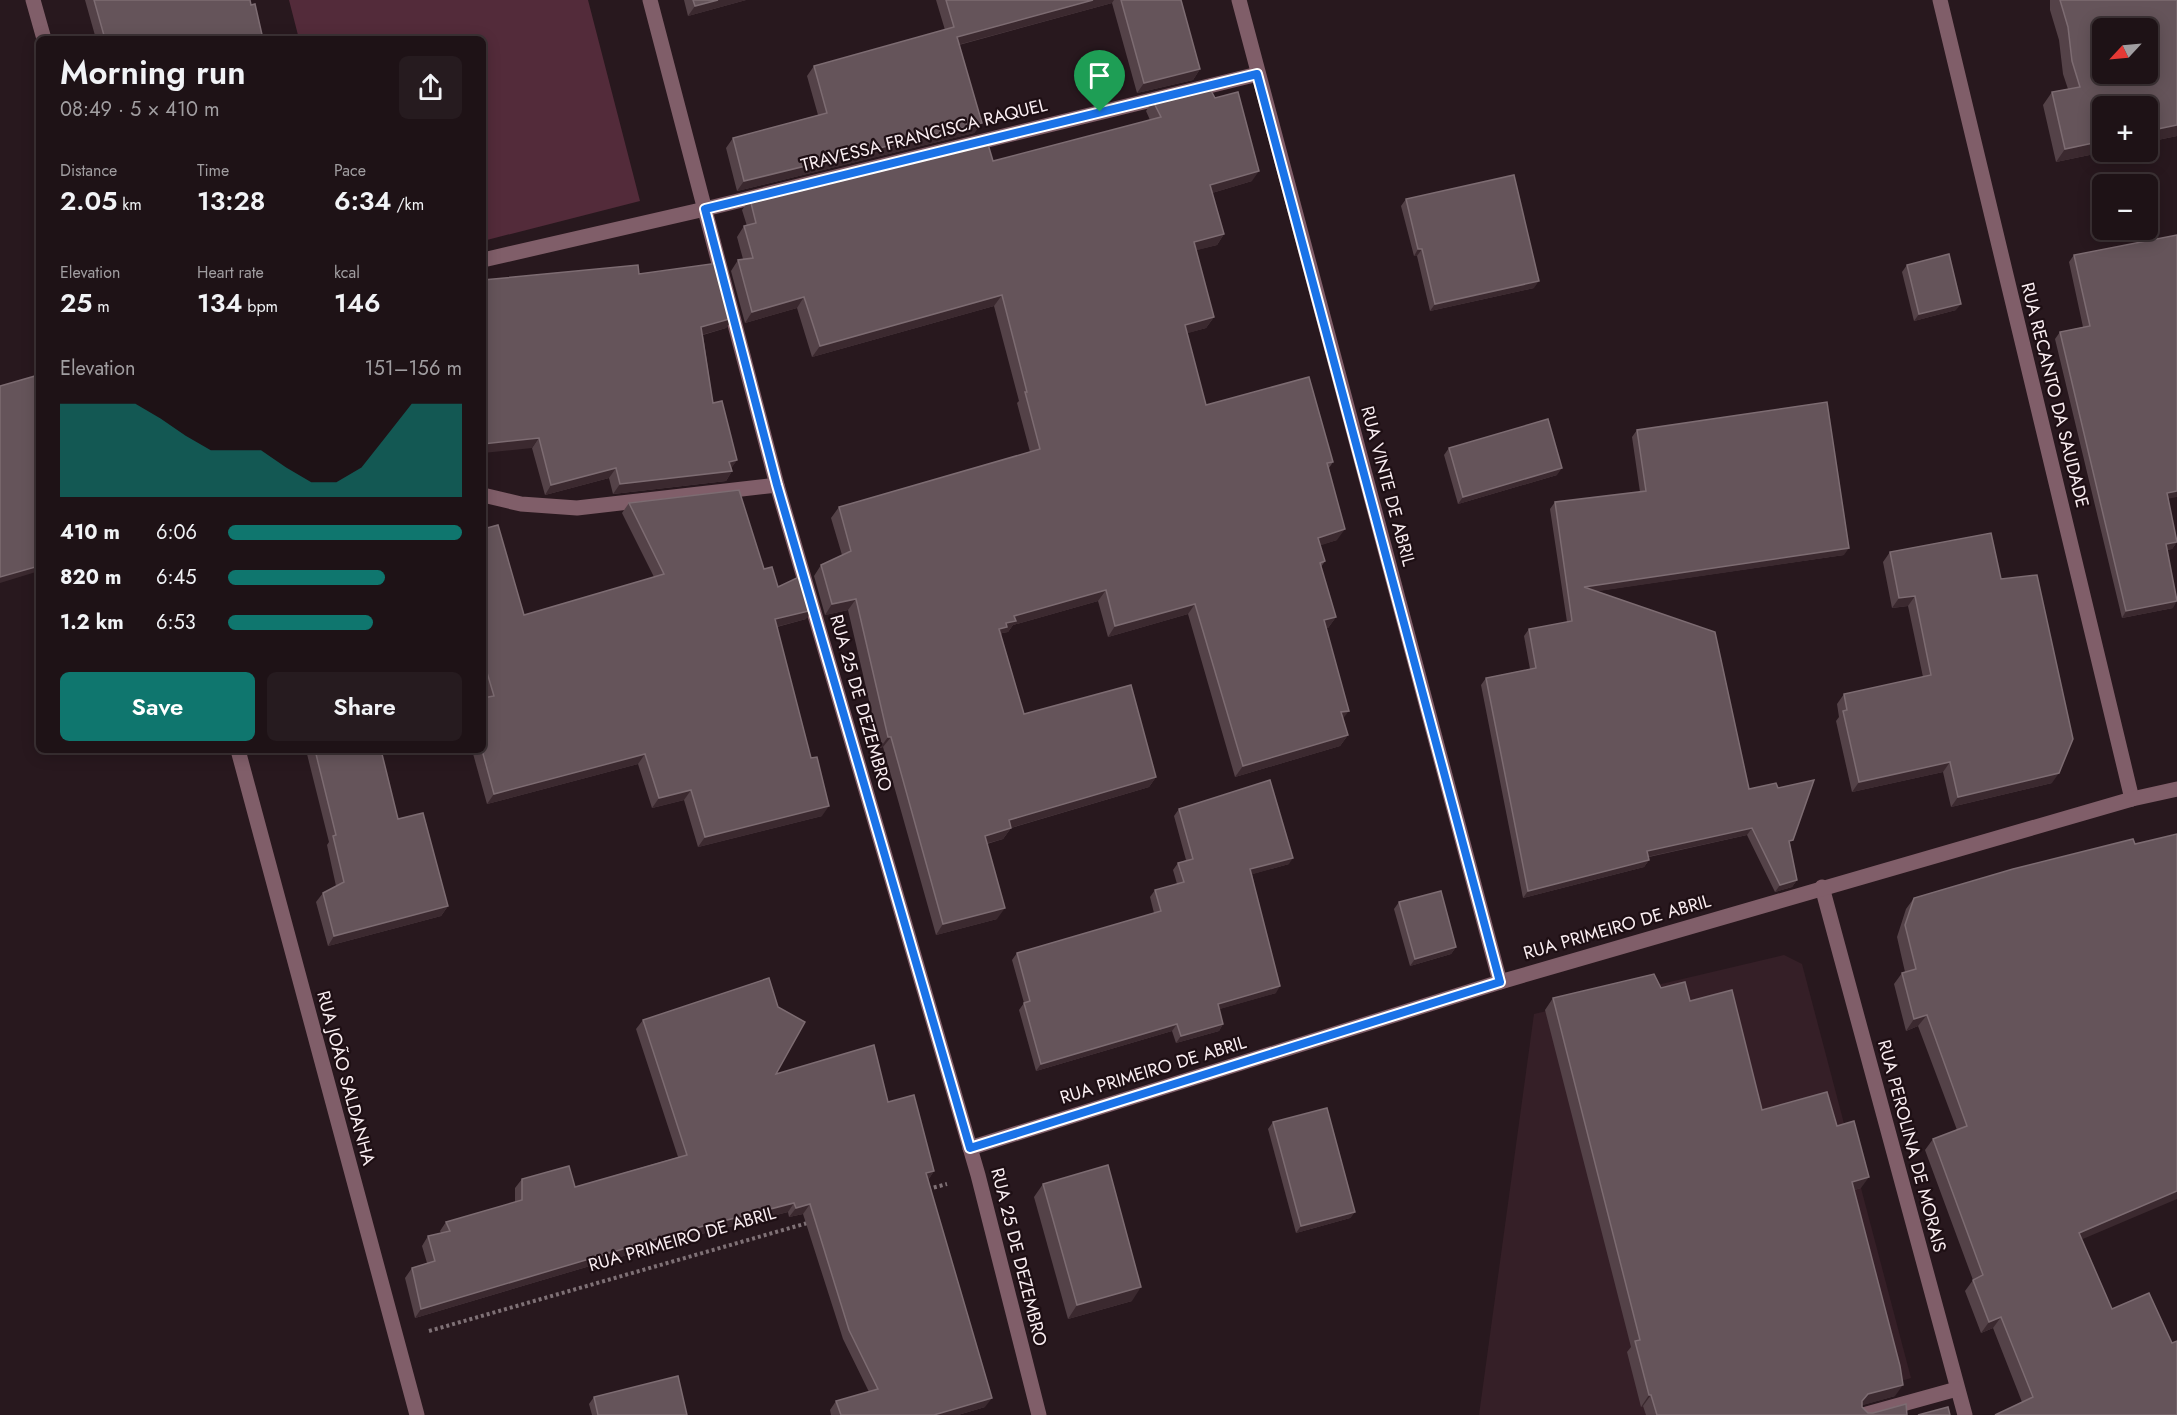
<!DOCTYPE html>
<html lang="en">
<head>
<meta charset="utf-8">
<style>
	:root { --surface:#1e1216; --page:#261b1f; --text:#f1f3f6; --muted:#a19ea1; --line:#3c3235; --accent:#0f766e }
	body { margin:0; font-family:Jost,sans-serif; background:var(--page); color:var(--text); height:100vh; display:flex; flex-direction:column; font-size:22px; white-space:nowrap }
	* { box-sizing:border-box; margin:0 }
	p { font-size:20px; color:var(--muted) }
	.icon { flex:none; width:33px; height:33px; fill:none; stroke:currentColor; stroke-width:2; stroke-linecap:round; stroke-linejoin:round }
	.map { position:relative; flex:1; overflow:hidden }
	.drawer { position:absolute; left:36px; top:36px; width:450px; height:717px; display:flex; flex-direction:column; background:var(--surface); border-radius:9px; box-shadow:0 3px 15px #0003,0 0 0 2px var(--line) }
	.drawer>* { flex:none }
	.needle { width:39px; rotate:244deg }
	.buttons { position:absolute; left:2092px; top:18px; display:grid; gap:12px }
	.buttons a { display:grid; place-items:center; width:66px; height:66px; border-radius:9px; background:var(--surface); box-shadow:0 3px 15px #0003,0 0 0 2px var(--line); font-size:30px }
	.pin { position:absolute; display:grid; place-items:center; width:51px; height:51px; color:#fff; margin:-62px -26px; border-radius:50% 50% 50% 0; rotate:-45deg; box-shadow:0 0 6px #0007 }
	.pin .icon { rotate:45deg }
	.round { display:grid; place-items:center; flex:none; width:63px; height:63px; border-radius:9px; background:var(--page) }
	.overview { display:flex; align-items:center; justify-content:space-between; height:102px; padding:0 24px }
	h1 { font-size:33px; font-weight:600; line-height:45px }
	.metrics { display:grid; grid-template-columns:repeat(3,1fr); gap:9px; height:102px; padding:6px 24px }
	.metrics div { display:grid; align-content:center }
	.metrics b { font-size:26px; font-weight:600 }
	.metrics small { font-size:16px; font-weight:400 }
	.metrics p { font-size:16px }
	.chart { height:168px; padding:12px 24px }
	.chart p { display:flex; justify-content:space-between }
	.chart svg { width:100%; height:108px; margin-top:6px; fill:var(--accent); opacity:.7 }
	.cta { display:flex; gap:12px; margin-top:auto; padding:12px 24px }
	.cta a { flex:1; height:69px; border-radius:9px; background:var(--accent); color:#fff; font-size:24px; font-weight:600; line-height:69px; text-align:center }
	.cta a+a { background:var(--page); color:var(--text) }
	ul { padding:0 24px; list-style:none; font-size:20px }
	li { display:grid; grid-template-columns:96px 72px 1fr; align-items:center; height:45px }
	li i { height:15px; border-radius:8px; background:var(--accent) }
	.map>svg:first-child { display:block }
</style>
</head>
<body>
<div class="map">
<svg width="2177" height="1415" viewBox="0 0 2177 1415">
	<rect width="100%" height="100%" fill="#28181e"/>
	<!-- built -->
	<polygon fill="#351f27" points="1784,955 1802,964 1911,1378 1792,1415 1479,1415 1534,1014"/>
	<!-- green -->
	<polygon fill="#532b3a" points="289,0 588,0 640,201 483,241 483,39 299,39"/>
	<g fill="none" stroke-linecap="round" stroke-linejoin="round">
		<!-- path -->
		<g stroke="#7f7176" stroke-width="4" stroke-dasharray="3 3" stroke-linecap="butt">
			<polyline points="928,1189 947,1184"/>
			<polyline points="429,1331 811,1222"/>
		</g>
		<!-- lane -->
		<polyline stroke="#805e69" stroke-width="15" points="483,260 705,209"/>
		<!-- street -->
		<g stroke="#805e69" stroke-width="15">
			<polyline points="33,0 44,39"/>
			<polyline points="650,0 777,485 978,1175 1039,1415"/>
			<polyline points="1239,0 1500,982"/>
			<polyline points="1940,0 2132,799"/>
			<polyline points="705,209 1258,74"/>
			<polyline points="483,495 521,504 577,508 777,485"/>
			<polyline points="238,750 417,1415"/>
			<polyline points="1822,887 1965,1415"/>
			<polyline points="970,1148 1500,982 2132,799 2177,789"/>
			<polyline points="1863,1415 1957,1389"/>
		</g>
	</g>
	<!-- wall -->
	<g fill="#544248">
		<polygon points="85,0 250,0 251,5 263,39 96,39"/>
		<polygon points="684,0 746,0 688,16"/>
		<polygon points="936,0 1181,0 1200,69 1193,80 1137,93 1112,3 959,45 982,123 974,133 737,191 726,148 733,138 818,115 807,76 814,66 945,30"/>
		<polygon points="2050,0 2177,0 2177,136 2148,142 2148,106 2103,152 2104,152 2056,162 2043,105 2052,92 2068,89 2063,74 2059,40 2050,10"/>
		<polygon points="1153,101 1252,181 1212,193 1224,234 1217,245 1196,250 1214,317 1206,328 1187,333 1206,405 1333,462 1329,468 1337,540 1320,545 1325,561 1321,567 1336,617 1328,628 1326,628 1343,719 1348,735 1340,746 1235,777 1188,614 1108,637 1098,601 1013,625 1008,632 1002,633 1001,635 1024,714 1156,777 1149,787 1011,828 1003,839 987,844 997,919 936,935 883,747 880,748 848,610 825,615 814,576 821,565 842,555 831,518 839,507 1030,452 1017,403 1019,401 994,306 812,357 797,308 745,323 731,271 738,260 743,259 737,237 744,226 747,226 742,210 750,199 993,161 1150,120 1146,111"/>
		<polygon points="1406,199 1534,288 1430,311 1417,256 1414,256 1401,206"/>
		<polygon points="2074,255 2168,498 2177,542 2172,549 2167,550 2173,608 2122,618 2055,339 2060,332 2083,327 2069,262"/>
		<polygon points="1907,265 1956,310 1914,321 1902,272"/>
		<polygon points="639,274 733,318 726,328 703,335 713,403 737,460 731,468 732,471 726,481 613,494 609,478 545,495 532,448"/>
		<polygon points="1637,430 1844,555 1597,591 1749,789 1790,845 1797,880 1792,887 1775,892 1747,835 1649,857 1649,860 1644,867 1523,898 1481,685 1486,678 1530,669 1524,636 1529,629 1567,622 1550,509 1555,502 1640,492 1632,437"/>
		<polygon points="1449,448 1557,475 1458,504 1444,455"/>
		<polygon points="629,503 764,569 778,587 806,619 777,627 822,816 698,847 684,800 652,808 638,764 487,804 472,750 483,750 485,698 483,692 483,529 524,615 654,577 622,513"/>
		<polygon points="1890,552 2001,579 2052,783 1951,807 1943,772 1852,792 1836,721 1839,717 1837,704 1844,694 1923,677 1908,606 1892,608 1883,562"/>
		<polygon points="310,750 381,750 398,819 448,906 441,916 328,946 316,902 323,893 336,886 327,845 329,842 307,754"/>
		<polygon points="1179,809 1289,864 1252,874 1276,993 1219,1009 1223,1024 1219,1031 1176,1043 1172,1031 1036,1071 1019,1010 1024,1003 1012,960 1017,953 1154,913 1150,897 1155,890 1177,884 1173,870 1178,863 1186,860 1174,816"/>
		<polygon points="1914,898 2082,1240 2112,1309 2172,1343 2022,1402 1993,1328 1981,1333 1965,1291 1973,1280 1925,1150 1933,1139 1957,1130 1918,1026 1906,1031 1894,984 1902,973 1905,972 1897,937 1906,909"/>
		<polygon points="1399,902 1456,947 1451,954 1410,966 1394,909"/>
		<polygon points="1661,988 1690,1001 1762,1110 1837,1126 1861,1188 1854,1190 1895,1396 1862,1405 1862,1407 1868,1413 1907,1415 1646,1415 1643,1406 1641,1407 1627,1352 1631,1347 1545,1010 1553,998"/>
		<polygon points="643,1020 776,1074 888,1102 934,1171 928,1180 985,1407 958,1415 831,1415 830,1410 836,1401 869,1392 843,1339 803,1214 789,1217 788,1212 674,1241 415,1318 405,1278 412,1268 427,1263 422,1246 428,1236 441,1233 440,1231 446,1222 515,1202 515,1188 522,1179 575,1187 678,1157 636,1029"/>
		<polygon points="1273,1122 1355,1212 1350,1218 1296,1233 1268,1129"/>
		<polygon points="1043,1184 1132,1301 1068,1319 1034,1197"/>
		<polygon points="594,1397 687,1415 592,1415 589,1404"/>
	</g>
	<!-- shaded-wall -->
	<g fill="#3b292f">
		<polygon points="718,0 746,0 688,16 695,6"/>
		<polygon points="1093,0 1114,0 1112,3 950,47 957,37"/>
		<polygon points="1200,69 1193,80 1137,93 1144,83"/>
		<polygon points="982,123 974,133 737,191 744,181"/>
		<polygon points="2177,125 2177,136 2148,142 2148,131"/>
		<polygon points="2103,141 2103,152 2104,152 2056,162 2065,149"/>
		<polygon points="1259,171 1252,181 1202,196 1210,185"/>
		<polygon points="1224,234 1217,245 1186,253 1194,242"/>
		<polygon points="1418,249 1422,249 1417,256 1414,256"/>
		<polygon points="1539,281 1534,288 1430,311 1435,304"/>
		<polygon points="1002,295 994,306 812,357 820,346"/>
		<polygon points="804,297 797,308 745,323 752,312"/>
		<polygon points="1961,304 1956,310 1914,321 1919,314"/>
		<polygon points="1214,317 1206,328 1178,336 1185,325"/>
		<polygon points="733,318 726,328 694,337 701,327"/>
		<polygon points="539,438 532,448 483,453 483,444"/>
		<polygon points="737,460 730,470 729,462"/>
		<polygon points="616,468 609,478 545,495 551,485"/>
		<polygon points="1562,468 1557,475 1458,504 1463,497"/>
		<polygon points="732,471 726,481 613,494 620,484"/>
		<polygon points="2177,491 2177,497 2162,500 2167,493"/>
		<polygon points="1345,529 1337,540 1310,549 1318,538"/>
		<polygon points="2177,542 2172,549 2161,551 2166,544"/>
		<polygon points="1849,548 1844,555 1579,594 1584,587"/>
		<polygon points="39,566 39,571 0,583 0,577"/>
		<polygon points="1106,590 1098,601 1013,625 1008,632 1002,633 999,637 999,629 1014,616"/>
		<polygon points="1915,596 1908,606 1892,608 1899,598"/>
		<polygon points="856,599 848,610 825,615 832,604"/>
		<polygon points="2177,601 2173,608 2122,618 2126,611"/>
		<polygon points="1195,604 1188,614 1108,637 1115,626"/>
		<polygon points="813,610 806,619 768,629 775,619"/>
		<polygon points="1336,617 1328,628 1316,631 1324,620"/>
		<polygon points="1349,711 1341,721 1341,712"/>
		<polygon points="1348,735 1340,746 1235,777 1243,766"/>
		<polygon points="888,737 891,737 883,747 880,748"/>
		<polygon points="645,754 638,764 487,804 494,794"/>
		<polygon points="1950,762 1943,772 1852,792 1859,782"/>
		<polygon points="2059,773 2052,783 1951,807 1958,797"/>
		<polygon points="1156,777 1149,787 1007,829 1011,828 1003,839 977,846 985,836 1009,820"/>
		<polygon points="691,790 684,800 652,808 659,798"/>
		<polygon points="829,806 822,816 698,847 705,837"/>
		<polygon points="1752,828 1747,835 1642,858 1647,851"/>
		<polygon points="1293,858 1289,864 1246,876 1250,869"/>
		<polygon points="1649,860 1644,867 1523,898 1528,891"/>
		<polygon points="1797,880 1792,887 1775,892 1780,885"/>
		<polygon points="448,906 441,916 328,946 334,936"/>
		<polygon points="1005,908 997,919 936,935 943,924"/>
		<polygon points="1456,947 1451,954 1410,966 1415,959"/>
		<polygon points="1280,986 1276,993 1213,1011 1218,1004"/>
		<polygon points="1927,1015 1918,1026 1906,1031 1914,1019"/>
		<polygon points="1177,1024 1172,1031 1036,1071 1041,1064"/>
		<polygon points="1223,1024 1219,1031 1176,1043 1181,1036"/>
		<polygon points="934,1171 928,1180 926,1173"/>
		<polygon points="1869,1177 1861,1188 1844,1193 1852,1182"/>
		<polygon points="2177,1191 2177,1199 2071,1244 2079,1233"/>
		<polygon points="794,1203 788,1212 674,1241 415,1318 421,1309 680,1232"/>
		<polygon points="810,1204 803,1214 789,1217 796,1208"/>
		<polygon points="1355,1212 1350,1218 1296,1233 1301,1226"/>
		<polygon points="1141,1287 1132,1301 1068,1319 1077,1305"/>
		<polygon points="2001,1317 1993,1328 1981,1333 1989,1322"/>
		<polygon points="1903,1385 1895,1396 1860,1406 1862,1401 1868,1394"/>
		<polygon points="1649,1395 1651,1395 1643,1406 1641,1407"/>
		<polygon points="992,1398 985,1407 958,1415 934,1415"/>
	</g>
	<!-- building -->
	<g fill="#65545a" stroke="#7d6c72" stroke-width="1.5" fill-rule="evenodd">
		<polygon points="94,0 250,0 251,5 255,4 263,39 105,39"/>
		<polygon points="693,0 718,0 695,6"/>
		<polygon points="946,0 1093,0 957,37 982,123 744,181 733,138 827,113 814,66 954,27"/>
		<polygon points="1121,0 1181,0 1200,69 1144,83"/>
		<path d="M 2060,0 L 2177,0 L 2177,125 L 2148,131 L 2148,106 L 2103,106 L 2103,141 L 2065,149 L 2052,92 L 2080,87 L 2072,61 L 2068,27 ZM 2103,28 L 2148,28 L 2148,74 L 2103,74 Z"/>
		<polygon points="1209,87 1215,98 1238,92 1259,171 1210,185 1224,234 1194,242 1214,317 1185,325 1206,405 1309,377 1333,462 1327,463 1345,529 1318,538 1325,561 1320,563 1336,617 1324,620 1349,711 1341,712 1348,735 1243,766 1195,604 1115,626 1106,590 1014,616 1016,621 1006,623 1007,627 999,629 1024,714 1131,685 1156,777 1009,820 1011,828 985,836 1005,908 943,924 891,737 888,737 856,599 832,604 821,565 851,551 839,507 1040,449 1025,392 1027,392 1002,295 820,346 804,297 752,312 738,260 753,258 744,226 756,223 750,199 987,141 993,161 1161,117 1153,101"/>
		<polygon points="1514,175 1539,281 1435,304 1422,249 1418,249 1406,199"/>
		<polygon points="2177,235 2177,491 2167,493 2177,542 2166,544 2177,601 2126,611 2060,332 2090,326 2074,255"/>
		<polygon points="1949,254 1961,304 1919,314 1907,265"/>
		<polygon points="718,263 733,318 701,327 713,403 722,401 737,460 729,462 732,471 620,484 616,468 551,485 539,438 483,444 483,280 638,265 639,274"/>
		<polygon points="35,376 39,389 39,566 0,577 0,386"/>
		<polygon points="1827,402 1849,548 1584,587 1715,632 1749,789 1776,783 1778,788 1814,780 1793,840 1789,841 1797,880 1780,885 1752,828 1647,851 1649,860 1528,891 1486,678 1536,668 1529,629 1572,621 1555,502 1646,491 1637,430"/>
		<polygon points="1548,419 1562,468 1463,497 1449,448"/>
		<polygon points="739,490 764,569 772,567 778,587 803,575 813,610 775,619 811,758 817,757 829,806 705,837 691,790 659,798 645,754 494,794 482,750 483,750 483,698 494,696 483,659 483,529 498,525 524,615 664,574 629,503"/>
		<polygon points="1991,533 2001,579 2037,575 2073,739 2059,773 1958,797 1950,762 1859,782 1843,711 1847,710 1844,694 1931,675 1915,596 1899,598 1890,552"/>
		<polygon points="315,750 381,750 398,819 423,813 448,906 334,936 323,893 344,882 333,836 336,835"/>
		<polygon points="1270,780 1293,858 1250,869 1280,986 1218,1004 1223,1024 1181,1036 1177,1024 1041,1064 1024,1003 1030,1001 1017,953 1161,911 1155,890 1184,882 1178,863 1193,859 1179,809"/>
		<polygon points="2177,834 2177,1191 2079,1233 2112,1309 2149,1293 2172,1343 2177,1341 2177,1415 1995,1415 2033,1397 2001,1317 1989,1322 1973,1280 1983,1275 1933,1139 1967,1126 1927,1015 1914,1019 1902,973 1916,969 1905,925 1914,898 2013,869 2133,839 2135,844"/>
		<polygon points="1441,891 1456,947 1415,959 1399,902"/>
		<polygon points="1654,974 1661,988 1685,982 1690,1001 1732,990 1762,1110 1827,1092 1837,1126 1854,1121 1869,1177 1852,1182 1900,1366 1903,1385 1868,1394 1862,1401 1862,1407 1868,1413 1873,1413 1906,1404 1907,1415 1657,1415 1651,1395 1649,1395 1635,1341 1640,1340 1553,998"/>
		<polygon points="769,978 778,1007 805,1022 776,1074 874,1045 888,1102 914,1095 934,1171 926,1173 992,1398 934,1415 841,1415 836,1401 878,1389 849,1330 810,1204 796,1208 794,1203 680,1232 421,1309 412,1268 435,1261 428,1236 450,1231 446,1222 522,1200 522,1179 569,1166 575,1187 687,1155 643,1020"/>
		<polygon points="1327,1108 1355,1212 1301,1226 1273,1122"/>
		<polygon points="1108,1165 1141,1287 1077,1305 1043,1184"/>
		<polygon points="678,1376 687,1415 598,1415 594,1397"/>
		<polygon points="1948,1407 1950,1415 1918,1415"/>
	</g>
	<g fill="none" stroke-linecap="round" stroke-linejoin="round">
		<defs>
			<polygon id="route" points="1257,74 1500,982 970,1148 777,485 705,209"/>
		</defs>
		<!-- route casing -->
		<use href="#route" stroke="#fff" stroke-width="12"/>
		<!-- route -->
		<use href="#route" stroke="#1a73e8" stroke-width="8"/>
	</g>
	<g text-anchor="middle" stroke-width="4.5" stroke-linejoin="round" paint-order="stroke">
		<!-- street labels -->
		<g font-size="18" fill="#faeef2" stroke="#1e0f14">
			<text transform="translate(924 135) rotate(-14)" y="6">TRAVESSA FRANCISCA RAQUEL</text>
			<text transform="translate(2055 395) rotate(76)" y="6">RUA RECANTO DA SAUDADE</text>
			<text transform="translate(1388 486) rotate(75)" y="6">RUA VINTE DE ABRIL</text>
			<text transform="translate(861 703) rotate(74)" y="6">RUA 25 DE DEZEMBRO</text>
			<text transform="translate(1617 927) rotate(-16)" y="6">RUA PRIMEIRO DE ABRIL</text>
			<text transform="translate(1153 1070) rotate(-17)" y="6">RUA PRIMEIRO DE ABRIL</text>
			<text transform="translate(346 1078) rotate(75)" y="6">RUA JOÃO SALDANHA</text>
			<text transform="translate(1912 1146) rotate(75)" y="6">RUA PEROLINA DE MORAIS</text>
			<text transform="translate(682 1239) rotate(-16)" y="6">RUA PRIMEIRO DE ABRIL</text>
			<text transform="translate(1019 1257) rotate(76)" y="6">RUA 25 DE DEZEMBRO</text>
		</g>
	</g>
</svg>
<div class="buttons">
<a><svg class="needle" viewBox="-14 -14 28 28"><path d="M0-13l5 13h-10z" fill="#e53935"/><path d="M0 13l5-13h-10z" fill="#a19ea1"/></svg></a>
<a>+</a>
<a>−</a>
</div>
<div class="pin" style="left:1100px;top:112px;background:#1e9e55"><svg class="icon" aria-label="arrive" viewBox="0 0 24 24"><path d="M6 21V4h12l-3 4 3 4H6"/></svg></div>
<section class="drawer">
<div class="overview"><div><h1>Morning run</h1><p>08:49 · 5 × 410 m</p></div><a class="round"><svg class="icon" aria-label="share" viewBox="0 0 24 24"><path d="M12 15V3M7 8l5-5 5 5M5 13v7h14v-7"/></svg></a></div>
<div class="metrics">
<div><p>Distance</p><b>2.05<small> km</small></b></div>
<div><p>Time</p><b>13:28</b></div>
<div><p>Pace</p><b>6:34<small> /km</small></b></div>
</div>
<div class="metrics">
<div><p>Elevation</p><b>25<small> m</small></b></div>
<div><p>Heart rate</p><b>134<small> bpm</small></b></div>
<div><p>kcal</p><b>146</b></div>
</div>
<div class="chart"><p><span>Elevation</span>151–156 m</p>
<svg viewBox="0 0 160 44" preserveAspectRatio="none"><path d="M0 44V6L10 6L20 6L30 6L40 12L50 19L60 25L70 25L80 25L90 32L100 38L110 38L120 32L130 19L140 6L150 6L160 6V44z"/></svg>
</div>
<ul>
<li><b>410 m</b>6:06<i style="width:100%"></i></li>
<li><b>820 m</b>6:45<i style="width:67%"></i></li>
<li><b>1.2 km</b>6:53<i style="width:62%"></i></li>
</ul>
<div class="cta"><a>Save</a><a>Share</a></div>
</section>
</div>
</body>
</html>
